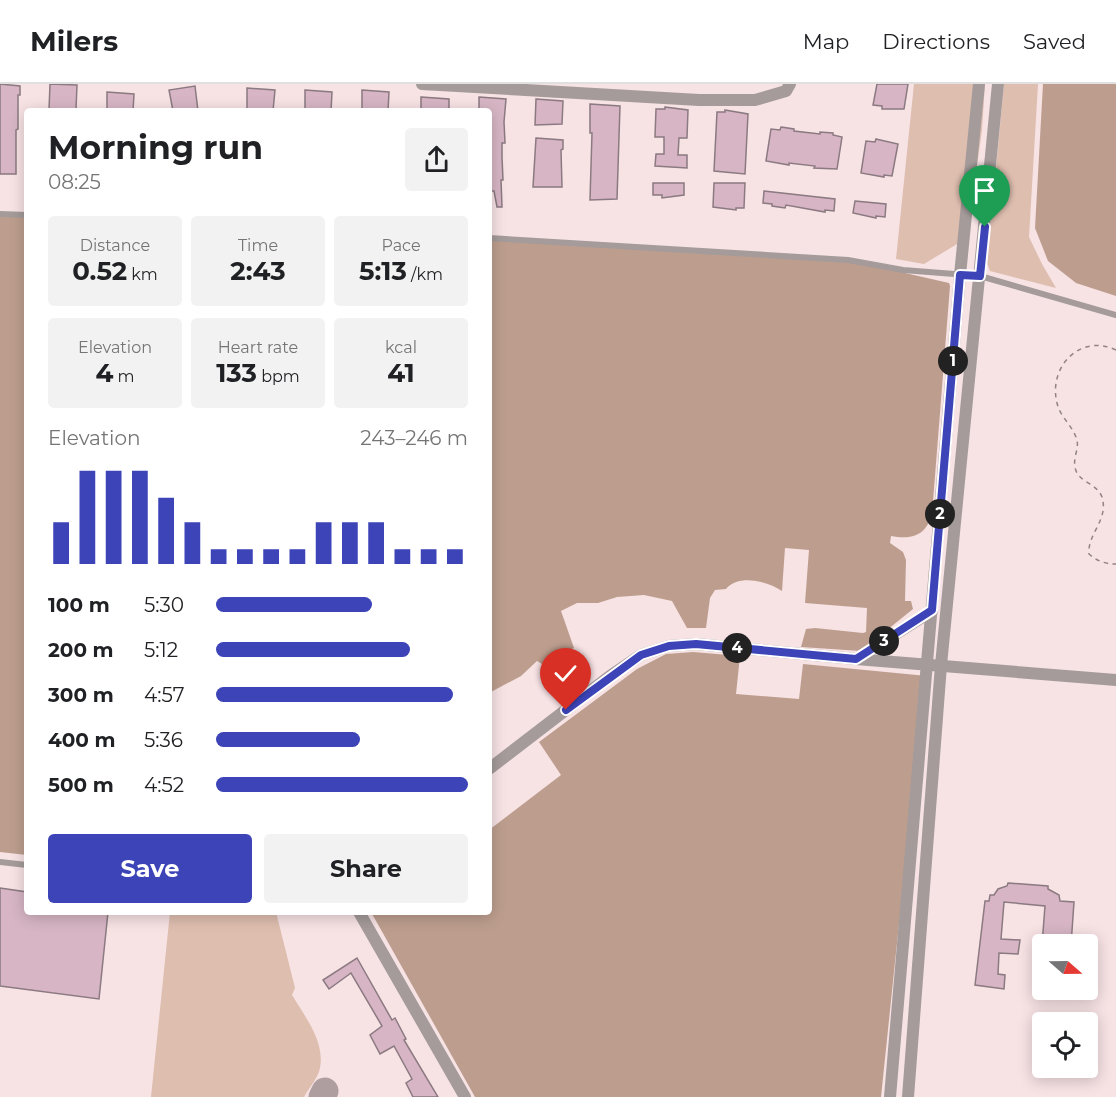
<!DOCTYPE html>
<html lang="en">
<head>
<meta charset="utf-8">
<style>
	:root { --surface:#fff; --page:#f2f2f2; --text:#202124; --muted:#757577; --line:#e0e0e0; --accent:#3d44b8 }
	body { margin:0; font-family:Montserrat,sans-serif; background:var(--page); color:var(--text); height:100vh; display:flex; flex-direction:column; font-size:22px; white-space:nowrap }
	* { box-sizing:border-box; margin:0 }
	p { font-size:20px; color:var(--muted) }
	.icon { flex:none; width:33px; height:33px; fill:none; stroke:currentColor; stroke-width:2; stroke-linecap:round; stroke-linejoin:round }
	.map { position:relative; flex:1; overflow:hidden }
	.panel { position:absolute; left:24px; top:24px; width:468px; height:807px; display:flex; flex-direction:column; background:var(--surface); border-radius:6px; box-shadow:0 3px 15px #0003 }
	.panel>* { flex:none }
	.needle { width:39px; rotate:110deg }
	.fabs { position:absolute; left:1032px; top:850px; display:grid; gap:12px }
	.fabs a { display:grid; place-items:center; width:66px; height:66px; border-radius:6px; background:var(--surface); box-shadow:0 3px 15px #0003; font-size:30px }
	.pin { position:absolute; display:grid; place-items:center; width:51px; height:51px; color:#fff; margin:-62px -26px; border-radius:50% 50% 50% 0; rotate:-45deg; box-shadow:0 0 6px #0007 }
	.pin .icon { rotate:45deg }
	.km { position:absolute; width:30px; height:30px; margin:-15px; border-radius:50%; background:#222; color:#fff; font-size:16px; line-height:30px; text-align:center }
	.round { display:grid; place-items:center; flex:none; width:63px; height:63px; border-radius:6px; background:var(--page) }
	.head { display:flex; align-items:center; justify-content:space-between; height:102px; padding:0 24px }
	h1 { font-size:33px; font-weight:700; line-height:45px }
	.figures { display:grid; grid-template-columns:repeat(3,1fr); gap:9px; height:102px; padding:6px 24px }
	.figures div { display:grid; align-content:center; border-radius:6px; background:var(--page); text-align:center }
	.figures b { font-size:26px; font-weight:700 }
	.figures small { font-size:16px; font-weight:400 }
	.figures p { font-size:16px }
	.chart { height:168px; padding:12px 24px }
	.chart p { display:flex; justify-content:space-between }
	.chart svg { width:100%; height:108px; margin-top:6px; stroke:var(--accent); stroke-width:6 }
	.action { display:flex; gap:12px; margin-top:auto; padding:12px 24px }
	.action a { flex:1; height:69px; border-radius:6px; background:var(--accent); color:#fff; font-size:24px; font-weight:700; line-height:69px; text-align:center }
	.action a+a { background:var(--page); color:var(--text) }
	ul { padding:0 24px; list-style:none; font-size:20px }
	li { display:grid; grid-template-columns:96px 72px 1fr; align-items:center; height:45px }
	li i { height:15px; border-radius:8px; background:var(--accent) }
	header { display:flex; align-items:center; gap:36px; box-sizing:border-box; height:84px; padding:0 30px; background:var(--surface); border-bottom:2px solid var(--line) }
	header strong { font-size:28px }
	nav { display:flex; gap:33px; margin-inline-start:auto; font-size:21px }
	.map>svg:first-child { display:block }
</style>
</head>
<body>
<header>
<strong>Milers</strong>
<nav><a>Map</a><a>Directions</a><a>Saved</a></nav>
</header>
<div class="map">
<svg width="1116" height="1013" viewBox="0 0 1116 1013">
	<rect width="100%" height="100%" fill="#f7e2e4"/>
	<!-- green -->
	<g fill="#debeaf">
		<polygon points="914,0 985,0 982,46 967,154 924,180 896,175"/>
		<polygon points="1004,0 1038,0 1029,153 1042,180 1056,204 990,187 985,173 991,138"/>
		<path d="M 170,828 L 276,828 L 295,904 L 292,911 C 305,933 325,957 320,984 C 318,994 309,1004 304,1013 L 151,1013 Z"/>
	</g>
	<!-- forest -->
	<g fill="#bd9e8e">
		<polygon points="1043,0 1116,0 1116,212 1076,199 1048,177 1035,144"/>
		<polygon points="0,130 27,131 27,771 0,768"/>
		<path d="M 489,154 L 848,176 L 949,199 L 950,202 L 932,430 C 926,451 913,456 891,452 L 890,459 L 903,468 L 906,476 L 905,517 L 911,517 L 913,525 L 861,567 L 801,563 L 806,545 L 815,544 L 863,549 L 866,548 L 867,524 L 805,519 L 809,466 L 785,464 L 782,507 C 768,497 738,490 726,505 L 715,506 L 710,514 L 706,544 L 687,544 L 672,517 L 644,511 L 617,513 L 598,519 L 577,519 L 561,527 L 574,564 L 542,580 L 537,577 L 521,592 L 489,609 Z"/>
		<polygon points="693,568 740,572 736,610 799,615 803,580 927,592 910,734 881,1013 475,1013 371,828 489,828 489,746 561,691 539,658 637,585 666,570"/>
	</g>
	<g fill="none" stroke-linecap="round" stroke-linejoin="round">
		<!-- taxiway -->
		<polyline stroke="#af9ea0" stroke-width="27" points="322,1013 325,1007"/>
	</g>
	<!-- building -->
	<g fill="#d7b5c4" stroke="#8b7a81" stroke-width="1.5">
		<polygon points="0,0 20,2 20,11 18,11 18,45 16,46 16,90 0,90"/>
		<polygon points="50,0 77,1 76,25 49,26"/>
		<polygon points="877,0 908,0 904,25 882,25 882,22 873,21"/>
		<polygon points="195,2 198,27 173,27 169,6"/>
		<polygon points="247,4 275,6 273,27 247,27"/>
		<polygon points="305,6 332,8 331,27 305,27"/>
		<polygon points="362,6 389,8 388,27 362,27"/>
		<polygon points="107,8 134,10 133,27 107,27"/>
		<polygon points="421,13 449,15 449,24 447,25 447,27 421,27"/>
		<polygon points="479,13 506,15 504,38 505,59 502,59 502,73 503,96 501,96 502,123 497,123 494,107 489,107 489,27 479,27"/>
		<polygon points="536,15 563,17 562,40 535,41"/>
		<polygon points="590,20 620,22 617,115 590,116 592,49 590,49"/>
		<polygon points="665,23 688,26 687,54 679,54 678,71 687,71 687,84 655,82 656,70 664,70 664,53 655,53 656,25 665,25"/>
		<polygon points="725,26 748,30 745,90 714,87 717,28 725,28"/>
		<polygon points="781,43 794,45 794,47 820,50 820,48 833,49 833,51 842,53 837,85 814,84 815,82 789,79 789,81 766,77 771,45 780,46"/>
		<polygon points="536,54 563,56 563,65 561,66 562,103 533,103"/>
		<polygon points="876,55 898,60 892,92 884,91 884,93 861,89 866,57 875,58"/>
		<polygon points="653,99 684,99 684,111 662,114 662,111 653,111"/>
		<polygon points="714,99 745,99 744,124 736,124 736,126 713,123"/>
		<polygon points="764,107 835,115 834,127 825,126 825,128 786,121 785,124 772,122 772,120 763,119"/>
		<polygon points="855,117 886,120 885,133 876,132 876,134 853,129"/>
		<polygon points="1008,799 1048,802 1048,805 1059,811 1060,817 1074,818 1071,861 1042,861 1045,822 1004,818 1001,855 1020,856 1018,870 999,869 998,890 1005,891 1004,905 975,901 985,817 989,817 990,811 994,811 998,805 1007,802"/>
		<polygon points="0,804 27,808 27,828 108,828 99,915 0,902"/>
		<polygon points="357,874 392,936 395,934 406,955 404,956 438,1013 413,1013 406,999 412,995 394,962 380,970 370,951 382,942 351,889 329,905 323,896"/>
	</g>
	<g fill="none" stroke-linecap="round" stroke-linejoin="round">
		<!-- path -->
		<path stroke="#928485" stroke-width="1.5" stroke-dasharray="4.5 4.5" stroke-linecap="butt" d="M 1116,266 C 1080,249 1048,283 1057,319 C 1060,333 1073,342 1077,356 C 1079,365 1073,374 1075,383 C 1077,398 1097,399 1102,413 C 1109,436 1087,450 1089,470 C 1097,477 1105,480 1116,480"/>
		<!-- service -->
		<g stroke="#a49b9a" stroke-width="6">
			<polyline points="0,130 27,131"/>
			<polyline points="489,154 848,176 903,186 980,192 1116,231"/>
			<polyline points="0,778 27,781"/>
		</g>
		<!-- minor -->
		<g stroke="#a49b9a" stroke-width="12">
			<polyline points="422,0 699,16 755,16 786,7 790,0"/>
			<polyline points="856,575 932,527"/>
			<polyline points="489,685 610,592 641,571 669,562 696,560 856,575 1116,596"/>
			<polyline points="359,828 465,1013"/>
			<polyline points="890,1013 960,191 979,0"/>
			<polyline points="908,1013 941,581 998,0"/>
		</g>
	</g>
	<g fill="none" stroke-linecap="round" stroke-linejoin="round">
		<defs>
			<polyline id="route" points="566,626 641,571 669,562 696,560 856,575 932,526 960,191 980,192 985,143"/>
		</defs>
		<!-- route casing -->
		<use href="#route" stroke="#fff" stroke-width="12"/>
		<!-- route -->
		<use href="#route" stroke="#3d44b8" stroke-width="8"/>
	</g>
</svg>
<div class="fabs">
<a><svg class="needle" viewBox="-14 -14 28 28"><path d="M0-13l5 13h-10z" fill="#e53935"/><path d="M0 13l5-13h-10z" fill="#757577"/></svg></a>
<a><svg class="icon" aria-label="locate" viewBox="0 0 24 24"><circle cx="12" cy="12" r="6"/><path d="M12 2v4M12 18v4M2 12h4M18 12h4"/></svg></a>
</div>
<div class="pin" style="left:985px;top:143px;background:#1e9e55"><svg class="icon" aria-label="arrive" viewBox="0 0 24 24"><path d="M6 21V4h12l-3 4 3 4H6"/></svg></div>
<div class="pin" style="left:566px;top:626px;background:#d93025"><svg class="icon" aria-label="check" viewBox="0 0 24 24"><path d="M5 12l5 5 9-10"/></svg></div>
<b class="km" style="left:953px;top:277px">1</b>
<b class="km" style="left:940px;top:430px">2</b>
<b class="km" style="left:884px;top:557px">3</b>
<b class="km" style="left:737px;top:564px">4</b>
<section class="panel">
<div class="head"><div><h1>Morning run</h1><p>08:25</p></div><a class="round"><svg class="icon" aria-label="share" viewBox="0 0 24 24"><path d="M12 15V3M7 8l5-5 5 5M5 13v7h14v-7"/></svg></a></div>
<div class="figures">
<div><p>Distance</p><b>0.52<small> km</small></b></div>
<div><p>Time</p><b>2:43</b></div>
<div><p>Pace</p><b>5:13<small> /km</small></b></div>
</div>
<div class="figures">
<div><p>Elevation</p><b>4<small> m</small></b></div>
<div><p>Heart rate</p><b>133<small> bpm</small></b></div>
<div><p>kcal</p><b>41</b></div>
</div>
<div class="chart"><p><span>Elevation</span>243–246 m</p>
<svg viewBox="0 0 160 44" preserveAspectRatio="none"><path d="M5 44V27M15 44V6M25 44V6M35 44V6M45 44V17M55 44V27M65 44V38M75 44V38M85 44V38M95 44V38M105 44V27M115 44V27M125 44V27M135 44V38M145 44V38M155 44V38"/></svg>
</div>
<ul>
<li><b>100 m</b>5:30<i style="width:62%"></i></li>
<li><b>200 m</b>5:12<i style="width:77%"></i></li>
<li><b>300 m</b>4:57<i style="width:94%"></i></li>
<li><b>400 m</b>5:36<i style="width:57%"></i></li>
<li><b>500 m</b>4:52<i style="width:100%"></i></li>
</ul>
<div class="action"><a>Save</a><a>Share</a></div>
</section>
</div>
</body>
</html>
